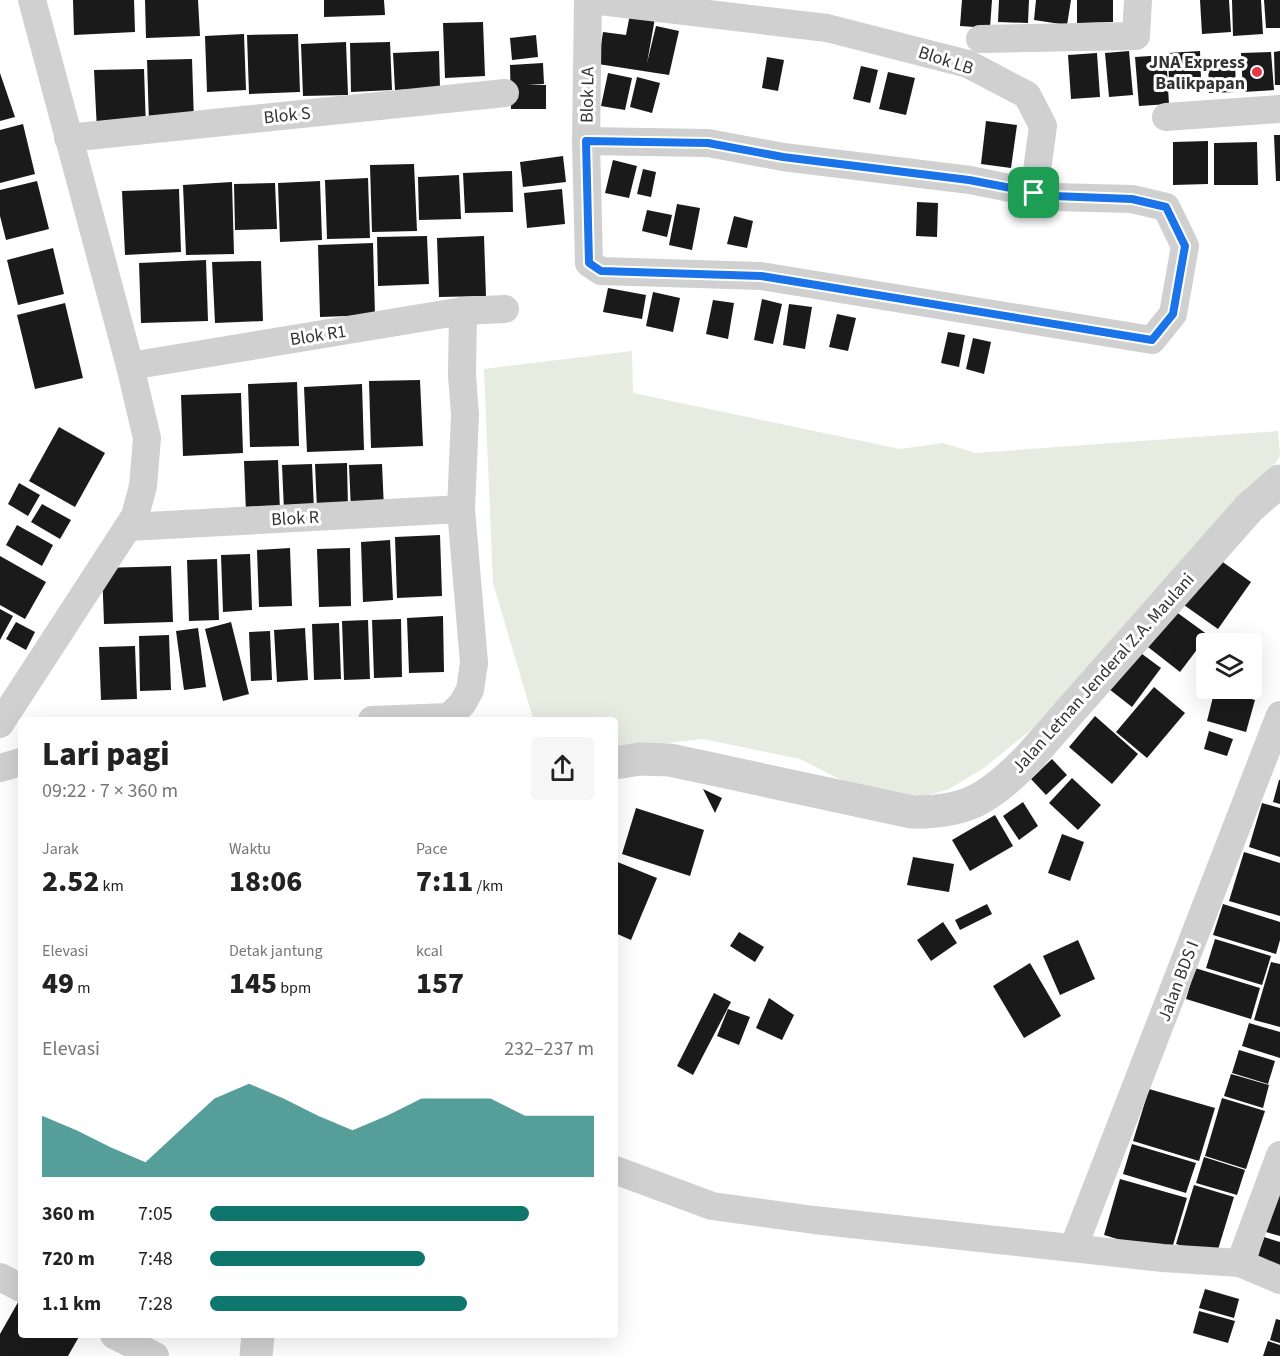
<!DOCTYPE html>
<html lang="id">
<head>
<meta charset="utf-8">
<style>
	:root { --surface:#fff; --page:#f6f6f6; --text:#222; --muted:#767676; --accent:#0f766e }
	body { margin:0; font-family:"Source Sans 3",sans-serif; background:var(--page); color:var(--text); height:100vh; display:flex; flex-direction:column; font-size:22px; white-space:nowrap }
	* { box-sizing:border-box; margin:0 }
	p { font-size:20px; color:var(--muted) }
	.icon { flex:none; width:33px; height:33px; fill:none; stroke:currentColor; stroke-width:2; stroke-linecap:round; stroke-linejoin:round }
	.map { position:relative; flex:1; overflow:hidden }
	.panel { position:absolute; left:18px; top:717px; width:600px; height:621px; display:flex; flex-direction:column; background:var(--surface); border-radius:6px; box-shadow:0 6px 24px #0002 }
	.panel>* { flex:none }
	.controls { position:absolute; left:1196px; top:633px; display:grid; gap:12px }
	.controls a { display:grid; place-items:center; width:66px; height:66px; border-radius:6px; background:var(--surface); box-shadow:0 6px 24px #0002; font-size:30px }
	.pin { position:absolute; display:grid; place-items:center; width:51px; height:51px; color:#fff; margin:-26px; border-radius:12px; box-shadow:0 3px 9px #0006 }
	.round { display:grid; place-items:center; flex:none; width:63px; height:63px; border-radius:6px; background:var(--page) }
	.headline { display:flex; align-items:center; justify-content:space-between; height:102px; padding:0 24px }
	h1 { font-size:33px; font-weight:800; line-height:45px }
	.stats { display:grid; grid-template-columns:repeat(3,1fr); gap:9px; height:102px; padding:6px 24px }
	.stats div { display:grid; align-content:center }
	.stats b { font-size:30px; font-weight:800 }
	.stats small { font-size:16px; font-weight:400 }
	.stats p { font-size:16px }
	.chart { height:168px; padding:12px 24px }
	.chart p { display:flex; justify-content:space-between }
	.chart svg { width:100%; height:108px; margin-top:6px; fill:var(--accent); opacity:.7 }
	ul { padding:0 24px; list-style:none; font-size:20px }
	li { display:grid; grid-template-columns:96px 72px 1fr; align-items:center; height:45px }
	li i { height:15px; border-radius:8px; background:var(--accent) }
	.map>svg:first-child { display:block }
</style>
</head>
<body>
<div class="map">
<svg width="1280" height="1356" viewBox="0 0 1280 1356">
	<rect width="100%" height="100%" fill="#fff"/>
	<!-- green -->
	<polygon fill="#e6ecdf" points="632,351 633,393 900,449 943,443 976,453 1278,431 1280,456 1269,473 1033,728 984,768 949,789 910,801 855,787 800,759 703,739 615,749 615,720 534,720 533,718 493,583 484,369"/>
	<!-- building -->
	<g fill="#1a1a1a">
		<polygon points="73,0 134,0 135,32 74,35"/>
		<polygon points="145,0 198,0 200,36 146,38"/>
		<polygon points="324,0 384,0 385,15 324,17"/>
		<polygon points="962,0 992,0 990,28 960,26"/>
		<polygon points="999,0 1029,0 1028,23 998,22"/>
		<polygon points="1036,0 1071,0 1067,25 1034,20"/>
		<polygon points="1077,0 1113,0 1113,22 1077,23"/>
		<polygon points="1200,0 1229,0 1231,32 1202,34"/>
		<polygon points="1232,0 1261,0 1263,34 1233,36"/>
		<polygon points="1264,0 1280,0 1280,28 1266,28"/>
		<polygon points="630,14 655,18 647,63 656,26 679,31 669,75 598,64 603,32 626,35"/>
		<polygon points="483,22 485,76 445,78 443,23"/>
		<polygon points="244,34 246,90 207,92 205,36"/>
		<polygon points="298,34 300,92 249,94 247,35"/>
		<polygon points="536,35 538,57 512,60 510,38"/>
		<polygon points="346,42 348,95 303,96 301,44"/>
		<polygon points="390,42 392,90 351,92 350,43"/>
		<polygon points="439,51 440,88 395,90 393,53"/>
		<polygon points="1129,51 1133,95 1109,97 1105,53"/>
		<polygon points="1200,51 1201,79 1169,81 1168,53"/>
		<polygon points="1280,51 1280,85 1275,85 1274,52"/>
		<polygon points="1271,52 1274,90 1243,92 1241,53"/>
		<polygon points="1097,53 1100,97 1071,99 1068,55"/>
		<polygon points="1166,55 1169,104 1139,106 1135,57"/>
		<polygon points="767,57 784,60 778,91 762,88"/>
		<polygon points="192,59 194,122 149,123 147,60"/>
		<polygon points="1235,59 1236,92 1209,93 1208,61"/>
		<polygon points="543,63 544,84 527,85 546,85 546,109 511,109 510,65"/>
		<polygon points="861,66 878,70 870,103 853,99"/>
		<polygon points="144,69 146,129 97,131 94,70"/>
		<polygon points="888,72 915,78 906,115 879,109"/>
		<polygon points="0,73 15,117 0,121"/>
		<polygon points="608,73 632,78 625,110 601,106"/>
		<polygon points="637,77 660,83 652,113 630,107"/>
		<polygon points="986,121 1017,125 1011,168 981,164"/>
		<polygon points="23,124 35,174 0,183 0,130"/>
		<polygon points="1274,135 1280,135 1280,181 1276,181"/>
		<polygon points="1208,141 1208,184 1173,185 1173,142"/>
		<polygon points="1257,142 1258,185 1214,185 1214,143"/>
		<polygon points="563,156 566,182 523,187 520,162"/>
		<polygon points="613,160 637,166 629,198 605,193"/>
		<polygon points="414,164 417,231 372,232 370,165"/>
		<polygon points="643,169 656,172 651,197 637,194"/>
		<polygon points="512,171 513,212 465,213 463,173"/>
		<polygon points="459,175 461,219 419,220 418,177"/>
		<polygon points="368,178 370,238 327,239 325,180"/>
		<polygon points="37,181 49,229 6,240 0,216 0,190"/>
		<polygon points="320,181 322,240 280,242 278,183"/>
		<polygon points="232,182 234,254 186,255 183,185"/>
		<polygon points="275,183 277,229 235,230 234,184"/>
		<polygon points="179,189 181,252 125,255 122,191"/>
		<polygon points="562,189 565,224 527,228 524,193"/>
		<polygon points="917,202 938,203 937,237 916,236"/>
		<polygon points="677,204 700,208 692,250 669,245"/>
		<polygon points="647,210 672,215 667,237 642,231"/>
		<polygon points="734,216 753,221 747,248 727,244"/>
		<polygon points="427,236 429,284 378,286 377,237"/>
		<polygon points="484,236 486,296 439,297 437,238"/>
		<polygon points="373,243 375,315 320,317 318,245"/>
		<polygon points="53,248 64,294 18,305 7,260"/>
		<polygon points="206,260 208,321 141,323 139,263"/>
		<polygon points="261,261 263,321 215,323 212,262"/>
		<polygon points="608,288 646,295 642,319 603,312"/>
		<polygon points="653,292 680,298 673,332 646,326"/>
		<polygon points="762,299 782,304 773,344 754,340"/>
		<polygon points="713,300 734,303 728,339 706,334"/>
		<polygon points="65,303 83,378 35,389 17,315"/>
		<polygon points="789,304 812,307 805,349 783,345"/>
		<polygon points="837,314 856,318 848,351 829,347"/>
		<polygon points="948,332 965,335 959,367 941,363"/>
		<polygon points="973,338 991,342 984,374 966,369"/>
		<polygon points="420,380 423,446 371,448 369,381"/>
		<polygon points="297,382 299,446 250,447 248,384"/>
		<polygon points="362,384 364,450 307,452 304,387"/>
		<polygon points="241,393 243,453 183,456 181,395"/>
		<polygon points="59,427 105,453 75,507 29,481"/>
		<polygon points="278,460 280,511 246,513 244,461"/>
		<polygon points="347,463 348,508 317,509 315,464"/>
		<polygon points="312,464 314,510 284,511 282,465"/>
		<polygon points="382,464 384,509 351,510 349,465"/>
		<polygon points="19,483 40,495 28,516 8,504"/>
		<polygon points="42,504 71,520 60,539 31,522"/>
		<polygon points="17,525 53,545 42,566 6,545"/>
		<polygon points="440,535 442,596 397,598 395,537"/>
		<polygon points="390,540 393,600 363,602 361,542"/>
		<polygon points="290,548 292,606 259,607 257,550"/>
		<polygon points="350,548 351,606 319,607 317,549"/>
		<polygon points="250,554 252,610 223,612 221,555"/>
		<polygon points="0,556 46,582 25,619 0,605"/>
		<polygon points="1217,558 1251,582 1218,629 1184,605"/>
		<polygon points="217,559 219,620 189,621 187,560"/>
		<polygon points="171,566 173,622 104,624 102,568"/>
		<polygon points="0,609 13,616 0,640"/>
		<polygon points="1175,611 1208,635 1180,672 1148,647"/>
		<polygon points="443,616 444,672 409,673 407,618"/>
		<polygon points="401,619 402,677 374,678 372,620"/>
		<polygon points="368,620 370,679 344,680 342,621"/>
		<polygon points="16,622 35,632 26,650 6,639"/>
		<polygon points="231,622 249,694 223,701 205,629"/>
		<polygon points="339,623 341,679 314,680 312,624"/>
		<polygon points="198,628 206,687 184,690 176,631"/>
		<polygon points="305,628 308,680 277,682 274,630"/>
		<polygon points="270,631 272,680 251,681 249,632"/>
		<polygon points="169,635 171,690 140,691 139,636"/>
		<polygon points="135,646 137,699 101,700 99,647"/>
		<polygon points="1138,651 1161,668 1132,707 1109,689"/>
		<polygon points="1154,687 1185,713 1147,758 1116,732"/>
		<polygon points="1215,689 1255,700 1246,732 1207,721"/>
		<polygon points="1095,716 1138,754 1112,784 1069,747"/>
		<polygon points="1209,731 1233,739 1227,756 1204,749"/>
		<polygon points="1052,759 1067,775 1046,795 1031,779"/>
		<polygon points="1072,778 1101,805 1078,830 1049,803"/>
		<polygon points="1279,780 1280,780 1280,804 1273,802"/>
		<polygon points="703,789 722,798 715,813"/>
		<polygon points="1023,802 1038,826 1019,840 1003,816"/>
		<polygon points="1262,803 1280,808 1280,857 1249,847"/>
		<polygon points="636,808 704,830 690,876 622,854"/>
		<polygon points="995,815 1013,846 970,871 952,840"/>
		<polygon points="1062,834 1084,842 1070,881 1048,873"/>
		<polygon points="1244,852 1280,863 1280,916 1229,901"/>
		<polygon points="913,857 954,864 949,892 907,885"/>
		<polygon points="615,861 657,878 631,940 615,933"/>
		<polygon points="987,904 992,914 960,930 955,920"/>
		<polygon points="1223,904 1280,922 1280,940 1276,954 1213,935"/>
		<polygon points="943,922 957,943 931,961 917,940"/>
		<polygon points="739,932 764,947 755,962 730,946"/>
		<polygon points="1215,939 1271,956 1262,985 1206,968"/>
		<polygon points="1078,940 1095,979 1060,995 1043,956"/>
		<polygon points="1271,962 1280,964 1280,1027 1254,1020"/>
		<polygon points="1030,963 1061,1016 1024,1038 993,986"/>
		<polygon points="1195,968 1260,988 1251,1019 1186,999"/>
		<polygon points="714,993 731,1002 693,1075 677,1066"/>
		<polygon points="769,998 794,1015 782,1040 756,1028"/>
		<polygon points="728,1009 750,1017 739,1045 717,1036"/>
		<polygon points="1249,1023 1280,1032 1280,1058 1242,1046"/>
		<polygon points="1239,1050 1275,1061 1268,1084 1232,1073"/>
		<polygon points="1231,1074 1269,1085 1263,1108 1224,1096"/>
		<polygon points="1149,1089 1215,1108 1199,1161 1133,1141"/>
		<polygon points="1222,1098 1265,1111 1246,1169 1205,1156"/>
		<polygon points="1132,1144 1196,1163 1186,1193 1123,1174"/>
		<polygon points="1204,1157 1245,1170 1237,1195 1196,1183"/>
		<polygon points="1120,1179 1187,1198 1170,1255 1104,1235"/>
		<polygon points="1194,1185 1234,1197 1216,1256 1176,1244"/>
		<polygon points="1280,1187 1280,1236 1266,1232"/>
		<polygon points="1264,1237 1280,1242 1280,1273 1255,1266"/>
		<polygon points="1205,1289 1239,1299 1234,1318 1199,1308"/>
		<polygon points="21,1297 21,1335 80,1335 68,1356 0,1356 0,1334"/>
		<polygon points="1199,1311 1235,1321 1228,1343 1193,1333"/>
		<polygon points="1276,1319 1280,1320 1280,1343 1270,1340"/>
		<polygon points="1268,1341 1280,1345 1280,1356 1263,1356"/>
	</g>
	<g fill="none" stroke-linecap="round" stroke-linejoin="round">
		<!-- minor -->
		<g stroke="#d0d0d0" stroke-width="28">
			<polyline points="591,0 827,28 968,64 1027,95 1043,126 1034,193"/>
			<polyline points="980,39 1136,36 1138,0"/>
			<polyline points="1166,117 1280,109"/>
			<polyline points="68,138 505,93"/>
			<polyline points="586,141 708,143 783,157 970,180 1053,197 1132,199 1166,207 1185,246 1173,314 1152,340 761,276 601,271 589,263 586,141 588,0"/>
			<polyline points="130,366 463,311 505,309"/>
			<polyline points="129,527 461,509"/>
			<polyline points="372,720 449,717 462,704 470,690 474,663 461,509 465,415 462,375 463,311"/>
			<polyline points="0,724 135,516 143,486 147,438 130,366 32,0"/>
			<polyline points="0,768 21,762"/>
			<polyline points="615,1170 712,1206 814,1220 1163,1258 1240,1263 1280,1280"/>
			<polyline points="1074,1246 1280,715"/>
			<polyline points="1240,1263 1280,1155"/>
			<polyline points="0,1277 21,1288"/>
			<polyline points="114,1335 155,1356"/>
		</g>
		<!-- tertiary -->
		<g stroke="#d0d0d0" stroke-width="33">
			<path d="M 615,763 L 640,759 L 670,760 L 912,812 C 967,813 989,798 1027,760 L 1249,508 L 1280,481"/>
			<polyline points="256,1356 258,1335"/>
		</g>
	</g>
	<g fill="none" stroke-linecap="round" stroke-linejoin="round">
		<defs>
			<polygon id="route" points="586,141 708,143 783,157 969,180 1053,196 1132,199 1166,207 1185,246 1173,314 1152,340 761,276 601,271 589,263"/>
		</defs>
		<!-- route casing -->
		<use href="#route" stroke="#fff" stroke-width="12"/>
		<!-- route -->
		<use href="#route" stroke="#1a73e8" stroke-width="8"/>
	</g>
	<!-- markers -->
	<circle fill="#e63946" stroke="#fff" stroke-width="2" cx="1257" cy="72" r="6"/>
	<g text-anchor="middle" stroke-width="6" stroke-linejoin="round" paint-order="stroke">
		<!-- street labels -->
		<g font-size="18" fill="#333" stroke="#fff">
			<text transform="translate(946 60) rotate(18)" y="6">Blok LB</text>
			<text transform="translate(587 95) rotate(-89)" y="6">Blok LA</text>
			<text transform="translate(287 115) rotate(-6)" y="6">Blok S</text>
			<text transform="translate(318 335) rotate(-9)" y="6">Blok R1</text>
			<text transform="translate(295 518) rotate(-3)" y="6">Blok R</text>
			<text transform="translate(1103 673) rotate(-48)" y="6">Jalan Letnan Jenderal Z.A. Maulani</text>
			<text transform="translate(1178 981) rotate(-69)" y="6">Jalan BDS I</text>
		</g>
		<!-- poi labels -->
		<g font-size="18" font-weight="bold" fill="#333" stroke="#fff" text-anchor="end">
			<text x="1245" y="68">JNA Express<tspan x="1245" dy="21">Balikpapan</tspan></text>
		</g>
	</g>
</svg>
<div class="controls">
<a><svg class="icon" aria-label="layers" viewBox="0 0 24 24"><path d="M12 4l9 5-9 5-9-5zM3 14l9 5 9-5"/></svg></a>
</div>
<div class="pin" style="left:1034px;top:193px;background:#1e9e55"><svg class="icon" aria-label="arrive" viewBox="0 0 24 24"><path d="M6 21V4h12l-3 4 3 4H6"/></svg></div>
<section class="panel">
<div class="headline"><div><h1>Lari pagi</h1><p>09:22 · 7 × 360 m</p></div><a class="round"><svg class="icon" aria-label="share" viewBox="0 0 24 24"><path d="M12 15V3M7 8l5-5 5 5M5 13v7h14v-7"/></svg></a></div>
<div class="stats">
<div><p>Jarak</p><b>2.52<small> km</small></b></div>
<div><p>Waktu</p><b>18:06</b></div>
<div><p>Pace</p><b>7:11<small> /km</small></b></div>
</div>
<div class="stats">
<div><p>Elevasi</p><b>49<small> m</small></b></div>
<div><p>Detak jantung</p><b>145<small> bpm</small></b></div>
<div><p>kcal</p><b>157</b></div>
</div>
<div class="chart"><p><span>Elevasi</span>232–237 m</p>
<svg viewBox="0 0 160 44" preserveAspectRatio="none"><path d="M0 44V19L10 25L20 32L30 38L40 25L50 12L60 6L70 12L80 19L90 25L100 19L110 12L120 12L130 12L140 19L150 19L160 19V44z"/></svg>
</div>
<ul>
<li><b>360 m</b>7:05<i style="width:83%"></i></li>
<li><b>720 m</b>7:48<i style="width:56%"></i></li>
<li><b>1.1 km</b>7:28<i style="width:67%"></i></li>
</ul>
</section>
</div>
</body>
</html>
